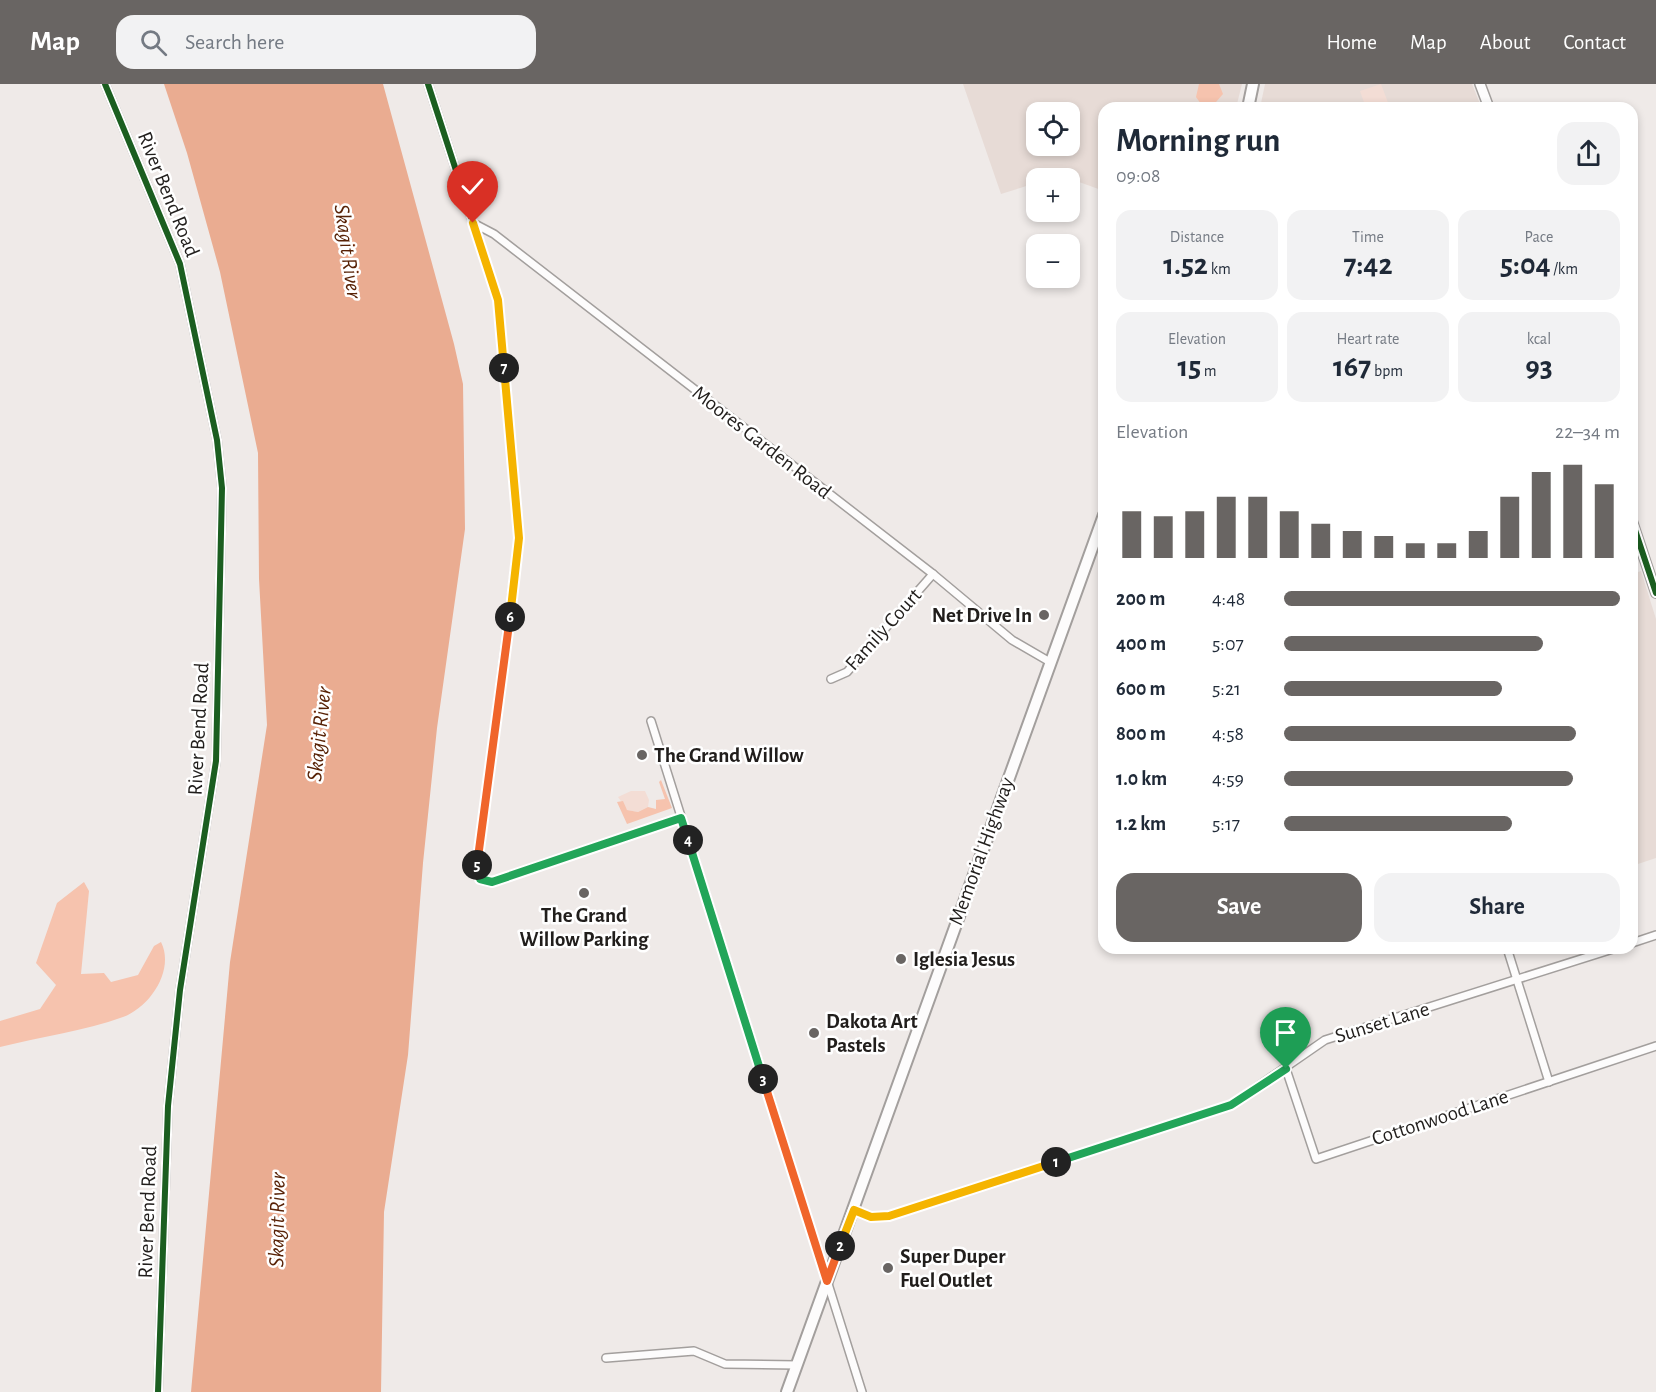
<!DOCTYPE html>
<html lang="en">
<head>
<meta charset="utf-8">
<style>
	:root { --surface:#fff; --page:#f2f2f3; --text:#1f2937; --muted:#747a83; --accent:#696563 }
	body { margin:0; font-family:"Alegreya Sans",sans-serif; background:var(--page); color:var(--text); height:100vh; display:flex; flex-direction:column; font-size:22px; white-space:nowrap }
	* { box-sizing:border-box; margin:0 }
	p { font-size:20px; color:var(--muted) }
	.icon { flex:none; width:33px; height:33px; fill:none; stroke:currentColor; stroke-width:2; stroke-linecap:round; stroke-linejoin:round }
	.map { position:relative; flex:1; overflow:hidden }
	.panel { position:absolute; left:1098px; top:18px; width:540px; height:852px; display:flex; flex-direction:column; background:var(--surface); border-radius:18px; box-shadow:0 3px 9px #0003 }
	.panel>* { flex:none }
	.fabs { position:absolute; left:1026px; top:18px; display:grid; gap:12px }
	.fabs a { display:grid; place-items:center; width:54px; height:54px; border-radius:12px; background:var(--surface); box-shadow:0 3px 9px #0003; font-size:30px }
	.pin { position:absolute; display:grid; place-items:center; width:51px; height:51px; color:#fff; margin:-62px -26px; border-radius:50% 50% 50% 0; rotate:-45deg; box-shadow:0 0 6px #0007 }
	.pin .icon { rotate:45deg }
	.km { position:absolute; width:30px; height:30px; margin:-15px; border-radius:50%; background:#222; color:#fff; font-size:16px; line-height:30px; text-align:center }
	.round { display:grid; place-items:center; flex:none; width:63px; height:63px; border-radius:18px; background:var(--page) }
	.head { display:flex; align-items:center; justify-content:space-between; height:102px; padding:0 18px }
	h1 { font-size:33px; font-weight:700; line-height:45px }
	.stats { display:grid; grid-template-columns:repeat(3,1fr); gap:9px; height:102px; padding:6px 18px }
	.stats div { display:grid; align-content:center; border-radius:15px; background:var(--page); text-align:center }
	.stats b { font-size:30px; font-weight:700 }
	.stats small { font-size:16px; font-weight:400 }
	.stats p { font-size:16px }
	.chart { height:168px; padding:12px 18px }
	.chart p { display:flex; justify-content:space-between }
	.chart svg { width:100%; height:108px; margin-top:6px; stroke:var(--accent); stroke-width:6 }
	.cta { display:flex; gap:12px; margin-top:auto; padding:12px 18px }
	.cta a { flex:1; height:69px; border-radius:18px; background:var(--accent); color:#fff; font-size:24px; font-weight:700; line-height:69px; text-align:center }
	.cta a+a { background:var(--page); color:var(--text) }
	ul { padding:0 18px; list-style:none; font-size:20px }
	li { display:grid; grid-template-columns:96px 72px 1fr; align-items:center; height:45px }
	li i { height:15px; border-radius:8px; background:var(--accent) }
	header { display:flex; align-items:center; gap:36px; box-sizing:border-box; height:84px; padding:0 30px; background:var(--accent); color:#fff }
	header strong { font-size:28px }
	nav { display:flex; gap:33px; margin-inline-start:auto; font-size:21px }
	.search { width:420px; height:54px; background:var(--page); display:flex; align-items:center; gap:15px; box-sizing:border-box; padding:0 21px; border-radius:18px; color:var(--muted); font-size:22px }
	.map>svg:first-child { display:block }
</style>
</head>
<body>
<header>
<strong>Map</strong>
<div class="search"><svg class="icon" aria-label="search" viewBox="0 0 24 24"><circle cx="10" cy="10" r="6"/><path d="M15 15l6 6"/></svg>Search here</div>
<nav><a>Home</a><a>Map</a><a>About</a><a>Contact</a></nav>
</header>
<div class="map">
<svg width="1656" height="1308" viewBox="0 0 1656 1308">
	<rect width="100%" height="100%" fill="#efeae8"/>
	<!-- built -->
	<g fill="#e7dbd6" fill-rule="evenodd">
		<path d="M 963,0 L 1242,0 L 1236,24 L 1104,24 L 1104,107 L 1079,98 L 1075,87 L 1052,94 L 1036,94 L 1036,99 L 1001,110 ZM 1036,28 L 1070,28 L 1070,62 L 1036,62 Z"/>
		<polygon points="1265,0 1472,0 1480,20 1468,24 1260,24"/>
		<polygon points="1641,487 1656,535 1656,774 1632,782 1632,490"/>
	</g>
	<!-- green -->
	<g fill="#f3ddd5">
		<polygon points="1381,0 1390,24 1366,24 1360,7"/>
		<polygon points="631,707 645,707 649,716 648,723 638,728 627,726 618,713"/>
	</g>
	<!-- forest -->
	<g fill="#f6c3ae">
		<polygon points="1199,0 1219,0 1223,10 1216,18 1201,20 1196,13"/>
		<polygon points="661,696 672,724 627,740 617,718 623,717 627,726 638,728 648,723 656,725 656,716 665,715 659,698"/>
		<path d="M 84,798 L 89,807 L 81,890 L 104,889 L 111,898 L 138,891 L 154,862 L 161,858 C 175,886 150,923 123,933 C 84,947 40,953 0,963 L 0,937 L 40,925 L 56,901 L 36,879 L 57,819 Z"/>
	</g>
	<!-- water -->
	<polygon fill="#eaac91" points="164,0 383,0 454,260 463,300 465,445 437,644 423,779 408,971 384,1128 381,1308 191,1308 230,878 267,641 259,495 258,369 220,188 187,69"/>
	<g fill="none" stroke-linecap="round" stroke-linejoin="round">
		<defs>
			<g id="street">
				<polyline points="105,0 180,180 217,356 222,404 216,677 180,906 168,1022 158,1308"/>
				<polyline points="428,0 498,216 519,454 477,784 480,795 492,798 681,734"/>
				<polyline points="473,139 494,150 933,490 1012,556 1050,578"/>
				<polyline points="831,595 847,588 933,490"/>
				<polyline points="651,637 862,1308"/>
				<polyline points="1632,859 1656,851"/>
				<polyline points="1507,864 1549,998"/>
				<polyline points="1286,985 1316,1075 1656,962"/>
				<polyline points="854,1126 871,1133 889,1132 1231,1021 1325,956 1616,864"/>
				<polyline points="606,1274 694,1267 725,1280 797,1281"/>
			</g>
			<g id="secondary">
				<polyline points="1480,0 1489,24"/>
				<polyline points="1632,437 1656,509"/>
			</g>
			<g id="primary">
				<polyline points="1248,24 1253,0"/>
				<polyline points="787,1308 1104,431"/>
			</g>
		</defs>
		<!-- street casing -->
		<use href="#street" stroke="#a39f9d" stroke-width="10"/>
		<!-- secondary casing -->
		<use href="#secondary" stroke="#a39f9d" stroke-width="12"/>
		<!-- primary casing -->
		<use href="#primary" stroke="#a39f9d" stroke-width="14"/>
		<!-- street -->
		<use href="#street" stroke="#fdfcfc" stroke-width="7"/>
		<!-- secondary -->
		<use href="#secondary" stroke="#fdfcfc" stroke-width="9"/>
		<!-- primary -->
		<use href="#primary" stroke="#fdfcfc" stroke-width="10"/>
		<defs>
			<g id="cycleway">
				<polyline points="105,0 180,180 217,356 222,404 216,677 180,906 168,1022 158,1308"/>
				<polyline points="428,0 498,216 519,454 477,784 480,795 492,798 681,734"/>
				<polyline points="1632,437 1656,509"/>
			</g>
		</defs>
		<!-- cycleway casing -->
		<use href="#cycleway" stroke="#fff" stroke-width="10"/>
		<!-- cycleway -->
		<use href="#cycleway" stroke="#1b5e20" stroke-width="6"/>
	</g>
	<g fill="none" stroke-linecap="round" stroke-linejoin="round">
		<defs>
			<polyline id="split-1" points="1056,1078 1231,1021 1286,985"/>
			<polyline id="split-2" points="840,1162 854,1126 871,1133 889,1132 1056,1078"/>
			<polyline id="split-3" points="763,995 827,1197 840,1162"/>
			<polyline id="split-4" points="688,756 763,995"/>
			<polyline id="split-5" points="477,781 480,795 492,798 681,734 688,756"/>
			<polyline id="split-6" points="477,781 510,533"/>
			<polyline id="split-7" points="504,284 519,454 510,533"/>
			<polyline id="split-8" points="473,139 498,216 504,284"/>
		</defs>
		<!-- split-1 casing -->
		<use href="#split-1" stroke="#fff" stroke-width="12"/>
		<!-- split-2 casing -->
		<use href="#split-2" stroke="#fff" stroke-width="12"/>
		<!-- split-3 casing -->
		<use href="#split-3" stroke="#fff" stroke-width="12"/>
		<!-- split-4 casing -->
		<use href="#split-4" stroke="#fff" stroke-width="12"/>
		<!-- split-5 casing -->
		<use href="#split-5" stroke="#fff" stroke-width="12"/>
		<!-- split-6 casing -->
		<use href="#split-6" stroke="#fff" stroke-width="12"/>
		<!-- split-7 casing -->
		<use href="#split-7" stroke="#fff" stroke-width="12"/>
		<!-- split-8 casing -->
		<use href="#split-8" stroke="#fff" stroke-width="12"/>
		<!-- split-1 -->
		<use href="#split-1" stroke="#22a559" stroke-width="8"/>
		<!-- split-2 -->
		<use href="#split-2" stroke="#f5b400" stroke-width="8"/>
		<!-- split-3 -->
		<use href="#split-3" stroke="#f0652b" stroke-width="8"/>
		<!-- split-4 -->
		<use href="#split-4" stroke="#22a559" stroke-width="8"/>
		<!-- split-5 -->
		<use href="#split-5" stroke="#22a559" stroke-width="8"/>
		<!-- split-6 -->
		<use href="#split-6" stroke="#f0652b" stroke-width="8"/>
		<!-- split-7 -->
		<use href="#split-7" stroke="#f5b400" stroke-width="8"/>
		<!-- split-8 -->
		<use href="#split-8" stroke="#f5b400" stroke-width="8"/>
	</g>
	<!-- markers -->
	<g fill="#696563" stroke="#fff" stroke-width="2">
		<circle cx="1044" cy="531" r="6"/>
		<circle cx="642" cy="671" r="6"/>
		<circle cx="584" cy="809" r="6"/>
		<circle cx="901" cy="875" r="6"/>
		<circle cx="814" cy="949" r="6"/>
		<circle cx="888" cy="1184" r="6"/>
	</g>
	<g text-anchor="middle" stroke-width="5" stroke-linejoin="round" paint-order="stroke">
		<!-- street labels -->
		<g font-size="21" fill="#211e1c" stroke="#fff">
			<text transform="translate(169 110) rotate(68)" y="7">River Bend Road</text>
			<text transform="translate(762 358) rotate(38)" y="7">Moores Garden Road</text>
			<text transform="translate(883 545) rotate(-48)" y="7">Family Court</text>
			<text transform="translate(198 645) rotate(-87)" y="7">River Bend Road</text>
			<text transform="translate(981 767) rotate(-70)" y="7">Memorial Highway</text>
			<text transform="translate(1382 938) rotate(-17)" y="7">Sunset Lane</text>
			<text transform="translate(1440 1033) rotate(-18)" y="7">Cottonwood Lane</text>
			<text transform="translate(147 1128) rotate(-88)" y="7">River Bend Road</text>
		</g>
		<!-- poi labels -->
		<g font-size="21" font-weight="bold" fill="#211e1c" stroke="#fff" text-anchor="start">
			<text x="1032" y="538" text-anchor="end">Net Drive In</text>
			<text x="654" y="678">The Grand Willow</text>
			<text x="584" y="838" text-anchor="middle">The Grand<tspan x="584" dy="24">Willow Parking</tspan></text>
			<text x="913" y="882">Iglesia Jesus</text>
			<text x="826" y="944">Dakota Art<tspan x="826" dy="24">Pastels</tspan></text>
			<text x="900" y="1179">Super Duper<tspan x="900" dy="24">Fuel Outlet</tspan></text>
		</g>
		<!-- water labels -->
		<g font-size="22" font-style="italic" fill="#582206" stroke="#fff">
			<text transform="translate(349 167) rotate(82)" y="8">Skagit River</text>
			<text transform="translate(318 650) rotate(-84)" y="8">Skagit River</text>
			<text transform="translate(276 1136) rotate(-89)" y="8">Skagit River</text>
		</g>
	</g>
</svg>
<div class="fabs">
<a><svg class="icon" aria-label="locate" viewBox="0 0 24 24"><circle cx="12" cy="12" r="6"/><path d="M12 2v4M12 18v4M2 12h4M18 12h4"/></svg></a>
<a>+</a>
<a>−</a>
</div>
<div class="pin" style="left:1286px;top:985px;background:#1e9e55"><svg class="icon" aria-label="arrive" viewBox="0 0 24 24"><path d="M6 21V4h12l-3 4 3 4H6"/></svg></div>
<div class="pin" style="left:473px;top:139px;background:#d93025"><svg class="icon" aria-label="check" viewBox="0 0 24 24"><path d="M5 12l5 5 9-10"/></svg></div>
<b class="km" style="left:1056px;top:1078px">1</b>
<b class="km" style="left:840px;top:1162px">2</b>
<b class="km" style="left:763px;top:995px">3</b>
<b class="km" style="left:688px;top:756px">4</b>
<b class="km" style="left:477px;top:781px">5</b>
<b class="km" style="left:510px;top:533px">6</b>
<b class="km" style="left:504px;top:284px">7</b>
<section class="panel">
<div class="head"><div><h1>Morning run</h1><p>09:08</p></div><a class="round"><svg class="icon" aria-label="share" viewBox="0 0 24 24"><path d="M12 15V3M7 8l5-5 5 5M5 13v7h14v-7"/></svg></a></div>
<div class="stats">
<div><p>Distance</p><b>1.52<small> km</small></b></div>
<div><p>Time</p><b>7:42</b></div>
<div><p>Pace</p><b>5:04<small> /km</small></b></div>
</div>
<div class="stats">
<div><p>Elevation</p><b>15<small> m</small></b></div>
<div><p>Heart rate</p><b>167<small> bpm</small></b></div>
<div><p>kcal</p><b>93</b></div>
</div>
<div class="chart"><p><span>Elevation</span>22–34 m</p>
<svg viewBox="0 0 160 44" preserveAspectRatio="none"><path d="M5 44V25M15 44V27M25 44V25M35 44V19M45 44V19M55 44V25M65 44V30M75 44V33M85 44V35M95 44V38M105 44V38M115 44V33M125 44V19M135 44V9M145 44V6M155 44V14"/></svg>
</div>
<ul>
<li><b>200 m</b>4:48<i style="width:100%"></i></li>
<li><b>400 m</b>5:07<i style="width:77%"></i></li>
<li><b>600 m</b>5:21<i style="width:65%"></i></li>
<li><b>800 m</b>4:58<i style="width:87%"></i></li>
<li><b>1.0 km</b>4:59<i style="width:86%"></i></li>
<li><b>1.2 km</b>5:17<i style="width:68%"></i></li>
</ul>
<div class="cta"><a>Save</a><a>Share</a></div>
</section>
</div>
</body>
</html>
